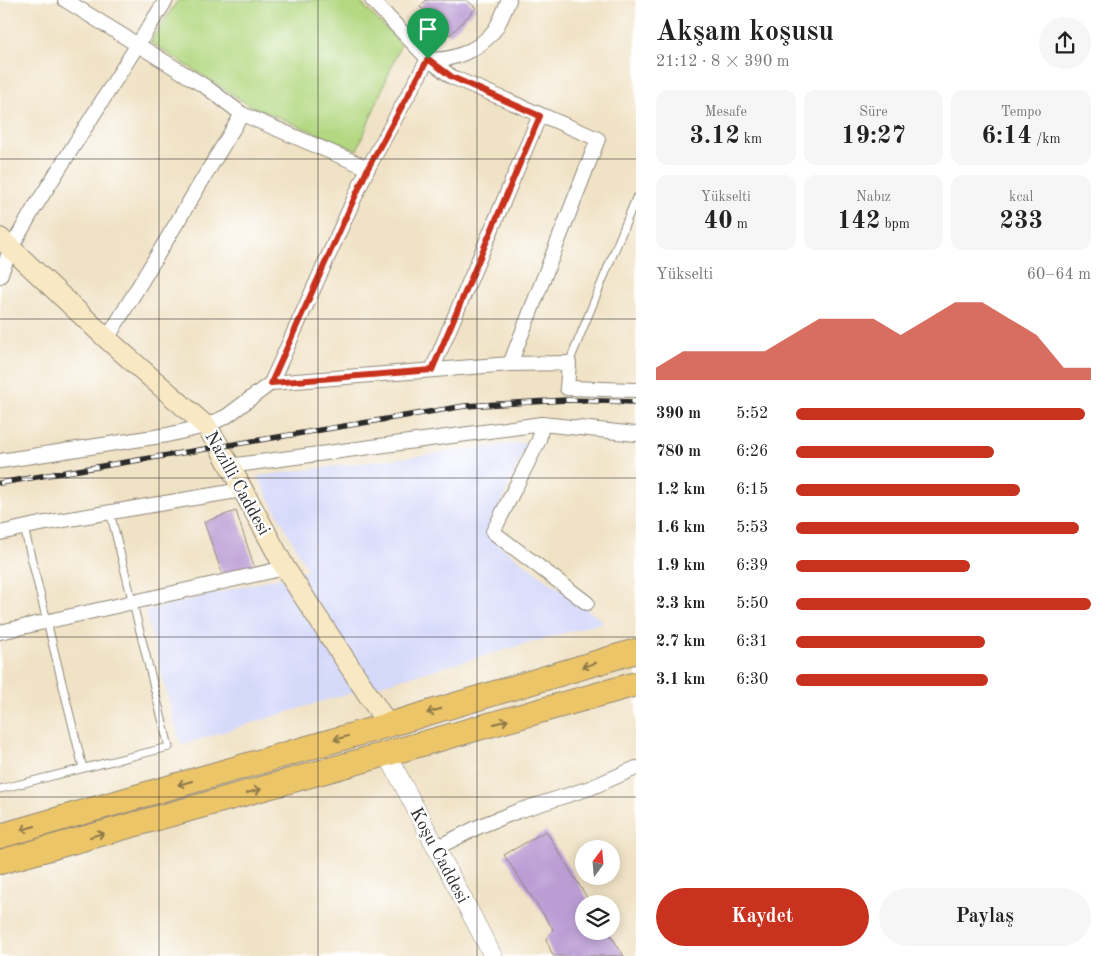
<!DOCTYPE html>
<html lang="tr">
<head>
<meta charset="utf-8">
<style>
	:root { --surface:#fff; --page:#f6f6f6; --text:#222; --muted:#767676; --accent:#c8321e }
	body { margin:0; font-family:"Old Standard TT",serif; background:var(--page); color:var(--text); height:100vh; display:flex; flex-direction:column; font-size:19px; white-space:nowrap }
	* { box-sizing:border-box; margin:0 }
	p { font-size:16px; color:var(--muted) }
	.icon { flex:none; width:28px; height:28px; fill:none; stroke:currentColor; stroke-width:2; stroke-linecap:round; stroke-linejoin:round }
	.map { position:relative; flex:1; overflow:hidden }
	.side { display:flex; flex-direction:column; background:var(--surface); width:475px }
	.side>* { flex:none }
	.needle { width:32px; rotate:16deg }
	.fabs { position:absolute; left:575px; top:840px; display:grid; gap:10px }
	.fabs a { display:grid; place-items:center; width:45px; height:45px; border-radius:50%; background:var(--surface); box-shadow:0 2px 12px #0003; font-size:25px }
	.pin { position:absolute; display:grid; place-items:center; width:42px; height:42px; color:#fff; margin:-51px -21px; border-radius:50% 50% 50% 0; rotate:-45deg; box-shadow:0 0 5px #0007 }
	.pin .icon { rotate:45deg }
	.round { display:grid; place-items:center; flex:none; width:52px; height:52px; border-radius:26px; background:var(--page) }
	.overview { display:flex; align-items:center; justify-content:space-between; height:85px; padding:0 20px }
	h1 { font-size:28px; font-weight:800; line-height:38px }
	.stats { display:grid; grid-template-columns:repeat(3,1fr); gap:8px; height:85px; padding:5px 20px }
	.stats div { display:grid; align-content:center; border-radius:12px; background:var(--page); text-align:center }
	.stats b { font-size:25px; font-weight:800 }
	.stats small { font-size:14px; font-weight:400 }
	.stats p { font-size:14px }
	.chart { height:140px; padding:10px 20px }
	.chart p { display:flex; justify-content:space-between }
	.chart svg { width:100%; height:90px; margin-top:5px; fill:var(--accent); opacity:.7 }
	.primary-button { display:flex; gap:10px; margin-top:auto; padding:10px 20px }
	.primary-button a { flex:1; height:58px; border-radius:30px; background:var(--accent); color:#fff; font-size:20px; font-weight:800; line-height:58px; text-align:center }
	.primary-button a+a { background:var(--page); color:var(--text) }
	ul { padding:0 20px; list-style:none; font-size:16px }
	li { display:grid; grid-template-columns:80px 60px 1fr; align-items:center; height:38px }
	li i { height:12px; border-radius:6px; background:var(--accent) }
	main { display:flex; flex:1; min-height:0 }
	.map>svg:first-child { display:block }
</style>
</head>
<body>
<main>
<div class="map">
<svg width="636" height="956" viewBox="0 0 636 956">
	<rect width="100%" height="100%" fill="#fff"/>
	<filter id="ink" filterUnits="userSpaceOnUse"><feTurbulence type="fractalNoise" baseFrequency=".02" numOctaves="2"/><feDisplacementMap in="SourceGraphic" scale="10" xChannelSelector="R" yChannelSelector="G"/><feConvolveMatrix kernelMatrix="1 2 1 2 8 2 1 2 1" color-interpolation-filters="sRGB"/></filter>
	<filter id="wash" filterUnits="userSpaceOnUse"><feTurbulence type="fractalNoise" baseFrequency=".0096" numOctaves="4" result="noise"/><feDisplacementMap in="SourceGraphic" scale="20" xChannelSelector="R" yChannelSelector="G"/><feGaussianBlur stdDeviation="1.12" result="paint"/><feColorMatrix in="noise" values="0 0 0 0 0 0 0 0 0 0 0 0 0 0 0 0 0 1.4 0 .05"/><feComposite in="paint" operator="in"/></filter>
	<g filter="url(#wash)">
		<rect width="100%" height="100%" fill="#f0e2c5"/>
		<!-- built -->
		<polygon fill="#d4d8f9" points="528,442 487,536 604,622 330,699 181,745 145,611 308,570 257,476"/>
		<!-- green -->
		<polygon fill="#b3d881" stroke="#6f8256" points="178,0 358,0 401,44 357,150 249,105 150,42"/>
		<g id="blocks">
			<!-- building -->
			<g fill="#bb9dd4">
				<polygon points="426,0 467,0 476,8 450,35 420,7"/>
				<polygon points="236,511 255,569 224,579 204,522"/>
				<polygon points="546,831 591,904 584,904 584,931 608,931 624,956 553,956 546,939 553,929 504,855"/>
			</g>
		</g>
	</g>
	<g filter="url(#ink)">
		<use href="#blocks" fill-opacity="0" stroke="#8e8678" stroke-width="1"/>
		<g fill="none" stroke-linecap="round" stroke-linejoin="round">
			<defs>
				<g id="service">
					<polyline points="569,363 636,198"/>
					<polyline points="24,528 83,768"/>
					<polyline points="0,789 169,747 110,512"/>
				</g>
				<g id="minor">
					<polyline points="65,0 206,87 242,114 368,168"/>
					<polyline points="372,0 428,59 452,77 598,139 510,364"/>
					<path d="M 428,59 C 452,62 478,50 493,32 C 500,24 504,10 509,0"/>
					<polyline points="0,276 11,248 33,210 166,0"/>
					<polyline points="107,339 242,114"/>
					<polyline points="432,370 540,115"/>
					<polyline points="271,383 368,168 428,59"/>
					<polyline points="542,424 539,440 493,532 587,603"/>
					<polyline points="0,461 167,435 206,426 227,416 271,383 510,364 569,363 567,388 636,390"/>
					<polyline points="229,466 542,424 636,434"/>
					<polyline points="0,533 40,524 242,490"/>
					<polyline points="0,632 285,568"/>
					<polyline points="436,848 480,826 518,811 590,788 636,768"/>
				</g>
				<polyline id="tertiary" points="387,754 493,956"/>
				<polyline id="secondary" points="0,238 107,339 206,426 219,446 285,568 388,725"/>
				<g id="trunk">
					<polyline points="0,836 388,725 636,651"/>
					<polyline points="0,862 636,684"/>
				</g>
			</defs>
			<!-- service casing -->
			<use href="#service" stroke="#8e8678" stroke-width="9"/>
			<!-- minor casing -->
			<use href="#minor" stroke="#8e8678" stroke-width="16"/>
			<!-- tertiary casing -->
			<use href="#tertiary" stroke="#8e8678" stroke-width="19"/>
			<!-- secondary casing -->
			<use href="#secondary" stroke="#8e8678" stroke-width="22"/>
			<!-- trunk casing -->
			<use href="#trunk" stroke="#8e8678" stroke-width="26"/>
			<!-- service -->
			<use href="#service" stroke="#fff" stroke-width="7"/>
			<!-- minor -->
			<use href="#minor" stroke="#fff" stroke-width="14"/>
			<!-- tertiary -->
			<use href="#tertiary" stroke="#fff" stroke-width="18"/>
			<!-- secondary -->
			<use href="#secondary" stroke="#f8e8c3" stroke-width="20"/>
			<!-- trunk -->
			<use href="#trunk" stroke="#edc569" stroke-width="24"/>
			<defs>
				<polyline id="rail" points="0,483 465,406 566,400 636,402"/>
			</defs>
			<!-- rail casing -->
			<use href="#rail" stroke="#2b2b2b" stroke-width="5.5"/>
			<!-- rail -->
			<use href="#rail" stroke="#fff" stroke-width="4" stroke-dasharray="11" stroke-linecap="butt"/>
		</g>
		<!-- one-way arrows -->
		<defs><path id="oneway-shaft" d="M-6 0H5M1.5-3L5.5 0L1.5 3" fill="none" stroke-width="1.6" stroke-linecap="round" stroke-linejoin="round" transform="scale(1.25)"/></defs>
		<g stroke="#8c784a">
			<use href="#oneway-shaft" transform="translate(589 665) rotate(163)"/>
			<use href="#oneway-shaft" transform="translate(434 711) rotate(163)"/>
			<use href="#oneway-shaft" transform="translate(501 722) rotate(-16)"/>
			<use href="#oneway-shaft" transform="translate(341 738) rotate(164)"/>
			<use href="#oneway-shaft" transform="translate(185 783) rotate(164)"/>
			<use href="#oneway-shaft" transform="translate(254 791) rotate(-16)"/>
			<use href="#oneway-shaft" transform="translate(28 828) rotate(164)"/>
			<use href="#oneway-shaft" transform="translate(97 835) rotate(-16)"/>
		</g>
	</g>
	<g fill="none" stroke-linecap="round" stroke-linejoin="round" filter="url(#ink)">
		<defs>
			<polygon id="route" points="428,59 452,77 540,116 432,370 271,383 368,168"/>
		</defs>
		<!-- route casing -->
		<use href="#route" stroke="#fff" stroke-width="10"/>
		<!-- route -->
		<use href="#route" stroke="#c8321e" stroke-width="6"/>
	</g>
	<!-- grid -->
	<path fill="none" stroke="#2b2b2b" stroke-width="1" stroke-opacity="0.55" d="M 159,0 L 159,956M 318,0 L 318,956M 477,0 L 477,956M 0,159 L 636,159M 0,319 L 636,319M 0,478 L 636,478M 0,637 L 636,637M 0,797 L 636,797"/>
	<g text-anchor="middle" stroke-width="5" stroke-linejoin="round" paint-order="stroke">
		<!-- street labels -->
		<g font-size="18" fill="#2b2b2b" stroke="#fff">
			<text transform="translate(238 483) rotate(61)" y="6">Nazilli Caddesi</text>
			<text transform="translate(440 855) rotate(62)" y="6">Koşu Caddesi</text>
		</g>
	</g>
</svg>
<div class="fabs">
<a><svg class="needle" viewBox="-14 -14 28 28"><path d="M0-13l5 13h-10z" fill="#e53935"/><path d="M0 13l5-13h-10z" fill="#767676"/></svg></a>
<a><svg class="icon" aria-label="layers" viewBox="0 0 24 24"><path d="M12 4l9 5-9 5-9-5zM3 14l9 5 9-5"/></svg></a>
</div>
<div class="pin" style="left:428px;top:59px;background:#1e9e55"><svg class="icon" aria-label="arrive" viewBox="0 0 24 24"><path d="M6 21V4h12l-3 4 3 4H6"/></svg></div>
</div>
<section class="side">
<div class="overview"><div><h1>Akşam koşusu</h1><p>21:12 · 8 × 390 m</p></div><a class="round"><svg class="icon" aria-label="share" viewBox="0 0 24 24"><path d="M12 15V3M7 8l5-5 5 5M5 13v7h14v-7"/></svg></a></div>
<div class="stats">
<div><p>Mesafe</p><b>3.12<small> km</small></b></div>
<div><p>Süre</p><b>19:27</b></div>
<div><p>Tempo</p><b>6:14<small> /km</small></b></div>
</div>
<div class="stats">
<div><p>Yükselti</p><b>40<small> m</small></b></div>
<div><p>Nabız</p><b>142<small> bpm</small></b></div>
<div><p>kcal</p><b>233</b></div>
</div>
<div class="chart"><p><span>Yükselti</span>60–64 m</p>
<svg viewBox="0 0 160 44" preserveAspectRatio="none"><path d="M0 44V38L10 30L20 30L30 30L40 30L50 22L60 14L70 14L80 14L90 22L100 14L110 6L120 6L130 14L140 22L150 38L160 38V44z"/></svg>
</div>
<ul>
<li><b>390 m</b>5:52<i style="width:98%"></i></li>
<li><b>780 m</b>6:26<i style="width:67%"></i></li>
<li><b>1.2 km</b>6:15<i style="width:76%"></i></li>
<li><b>1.6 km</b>5:53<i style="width:96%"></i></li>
<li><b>1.9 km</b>6:39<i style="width:59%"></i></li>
<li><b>2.3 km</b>5:50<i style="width:100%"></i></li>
<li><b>2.7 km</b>6:31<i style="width:64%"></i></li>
<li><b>3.1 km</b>6:30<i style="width:65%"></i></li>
</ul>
<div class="primary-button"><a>Kaydet</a><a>Paylaş</a></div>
</section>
</main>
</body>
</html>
